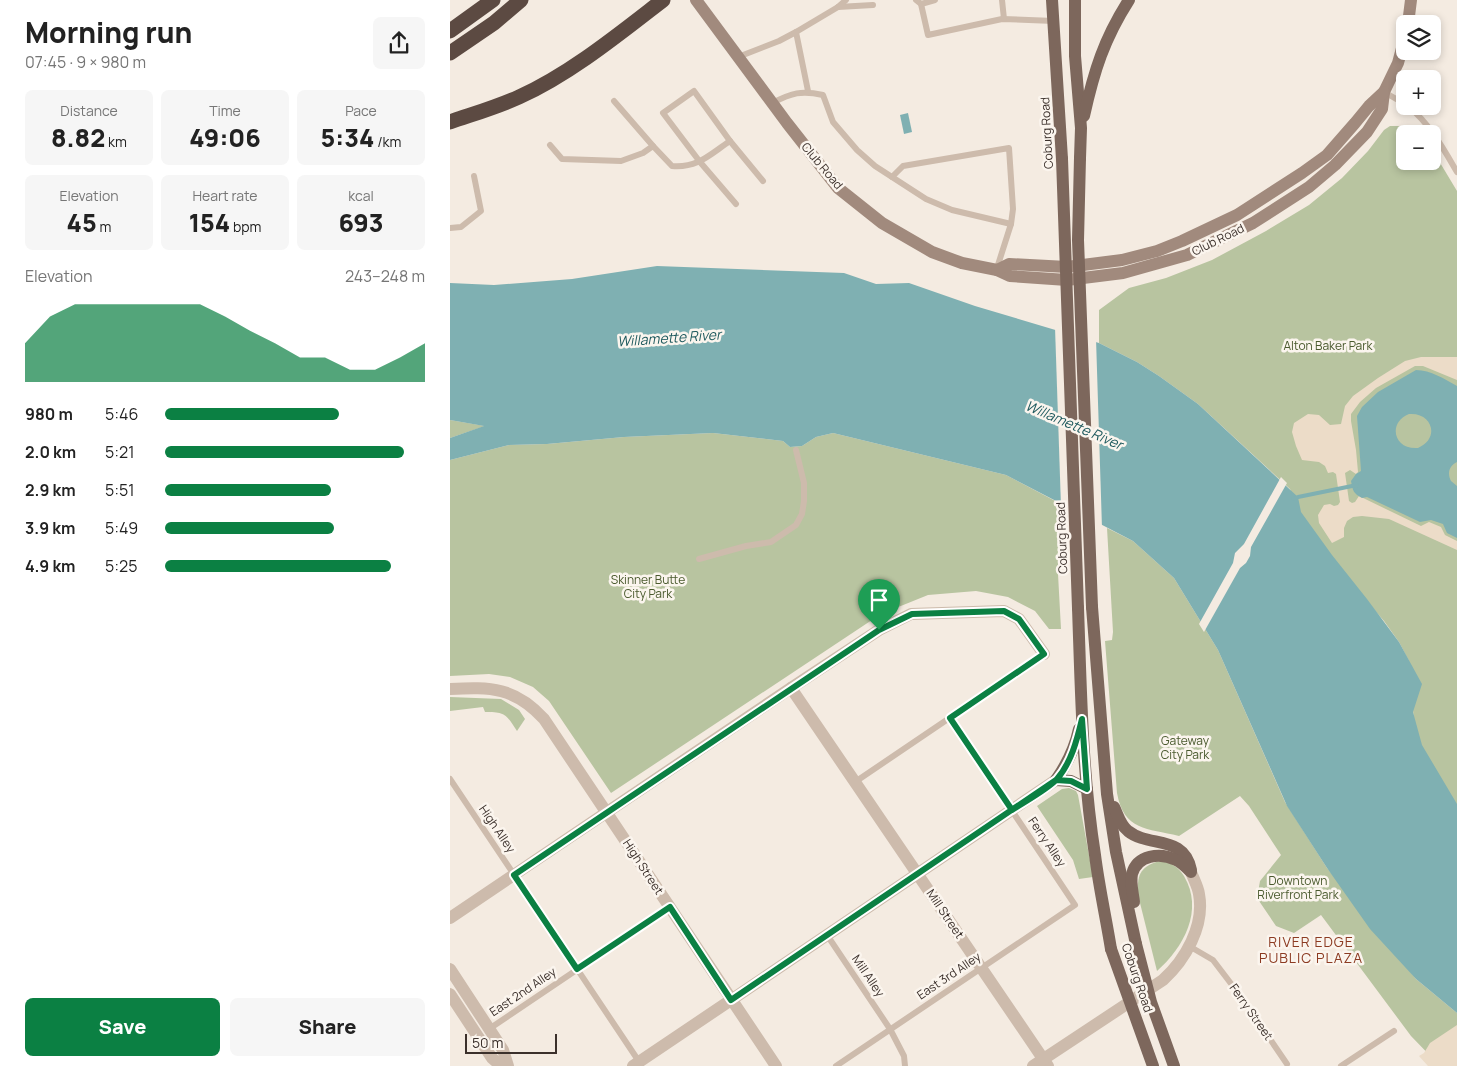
<!DOCTYPE html>
<html lang="en">
<head>
<meta charset="utf-8">
<style>
	:root { --surface:#fff; --page:#f6f6f6; --text:#222; --muted:#767676; --accent:#0b8043 }
	body { margin:0; font-family:Manrope,sans-serif; background:var(--page); color:var(--text); height:100vh; display:flex; flex-direction:column; font-size:19px; white-space:nowrap }
	* { box-sizing:border-box; margin:0 }
	p { font-size:16px; color:var(--muted) }
	.icon { flex:none; width:28px; height:28px; fill:none; stroke:currentColor; stroke-width:2; stroke-linecap:round; stroke-linejoin:round }
	.map { position:relative; flex:1; overflow:hidden }
	.details { display:flex; flex-direction:column; background:var(--surface); width:450px }
	.details>* { flex:none }
	.controls { position:absolute; left:946px; top:15px; display:grid; gap:10px }
	.controls a { display:grid; place-items:center; width:45px; height:45px; border-radius:8px; background:var(--surface); box-shadow:0 2px 8px #0003; font-size:25px }
	.scale { position:absolute; left:15px; bottom:12px; width:92px; box-sizing:border-box; padding-left:5px; border:2px solid #3b302b; border-top:0; font-size:14px; line-height:18px; white-space:nowrap; color:#3b302b; -webkit-text-stroke:4px #fbf5ee; paint-order:stroke }
	.pin { position:absolute; display:grid; place-items:center; width:42px; height:42px; color:#fff; margin:-51px -21px; border-radius:50% 50% 50% 0; rotate:-45deg; box-shadow:0 0 5px #0007 }
	.pin .icon { rotate:45deg }
	.round { display:grid; place-items:center; flex:none; width:52px; height:52px; border-radius:8px; background:var(--page) }
	.headline { display:flex; align-items:center; justify-content:space-between; height:85px; padding:0 25px }
	h1 { font-size:28px; font-weight:800; line-height:38px }
	.stats { display:grid; grid-template-columns:repeat(3,1fr); gap:8px; height:85px; padding:5px 25px }
	.stats div { display:grid; align-content:center; border-radius:8px; background:var(--page); text-align:center }
	.stats b { font-size:25px; font-weight:800 }
	.stats small { font-size:14px; font-weight:400 }
	.stats p { font-size:14px }
	.chart { height:140px; padding:10px 25px }
	.chart p { display:flex; justify-content:space-between }
	.chart svg { width:100%; height:90px; margin-top:5px; fill:var(--accent); opacity:.7 }
	.button { display:flex; gap:10px; margin-top:auto; padding:10px 25px }
	.button a { flex:1; height:58px; border-radius:8px; background:var(--accent); color:#fff; font-size:20px; font-weight:800; line-height:58px; text-align:center }
	.button a+a { background:var(--page); color:var(--text) }
	ul { padding:0 25px; list-style:none; font-size:16px }
	li { display:grid; grid-template-columns:80px 60px 1fr; align-items:center; height:38px }
	li i { height:12px; border-radius:6px; background:var(--accent) }
	main { display:flex; flex:1; min-height:0 }
	.map>svg:first-child { display:block }
</style>
</head>
<body>
<main>
<section class="details">
<div class="headline"><div><h1>Morning run</h1><p>07:45 · 9 × 980 m</p></div><a class="round"><svg class="icon" aria-label="share" viewBox="0 0 24 24"><path d="M12 15V3M7 8l5-5 5 5M5 13v7h14v-7"/></svg></a></div>
<div class="stats">
<div><p>Distance</p><b>8.82<small> km</small></b></div>
<div><p>Time</p><b>49:06</b></div>
<div><p>Pace</p><b>5:34<small> /km</small></b></div>
</div>
<div class="stats">
<div><p>Elevation</p><b>45<small> m</small></b></div>
<div><p>Heart rate</p><b>154<small> bpm</small></b></div>
<div><p>kcal</p><b>693</b></div>
</div>
<div class="chart"><p><span>Elevation</span>243–248 m</p>
<svg viewBox="0 0 160 44" preserveAspectRatio="none"><path d="M0 44V25L10 12L20 6L30 6L40 6L50 6L60 6L70 6L80 12L90 19L100 25L110 32L120 32L130 38L140 38L150 32L160 25V44z"/></svg>
</div>
<ul>
<li><b>980 m</b>5:46<i style="width:67%"></i></li>
<li><b>2.0 km</b>5:21<i style="width:92%"></i></li>
<li><b>2.9 km</b>5:51<i style="width:64%"></i></li>
<li><b>3.9 km</b>5:49<i style="width:65%"></i></li>
<li><b>4.9 km</b>5:25<i style="width:87%"></i></li>
</ul>
<div class="button"><a>Save</a><a>Share</a></div>
</section>
<div class="map">
<svg width="1007" height="1066" viewBox="0 0 1007 1066">
	<rect width="100%" height="100%" fill="#f4ebe1"/>
	<!-- green -->
	<g fill="#b8c4a0">
		<polygon points="940,126 948,126 962,134 955,134 955,161 982,161 983,151 1007,191 1007,812 966,747 959,661 949,642 934,621 889,569 852,517 840,489 748,404 709,376 687,362 649,343 649,310 679,288 716,278 762,260 816,231 859,205 892,178 918,151 934,130"/>
		<polygon points="0,420 35,426 0,438"/>
		<polygon points="263,433 333,441 340,447 352,446 366,437 383,433 556,475 609,503 608,574 611,629 599,629 585,611 558,597 526,591 478,595 431,614 161,793 99,701 83,687 60,677 39,674 0,676 0,460 59,445 97,444 174,437"/>
		<path d="M 657,528 L 683,541 L 724,578 L 768,650 L 835,802 L 877,868 L 966,979 L 1007,1013 L 1007,1066 L 990,1066 L 961,1036 L 871,915 L 844,933 L 826,926 L 807,898 L 810,881 L 831,855 L 799,806 L 790,796 L 729,836 C 697,828 674,831 667,793 L 655,641 L 662,640 L 663,632 Z"/>
		<path d="M 0,697 L 51,699 L 69,710 L 75,719 L 67,731 C 56,714 55,712 35,712 L 33,707 L 0,711 Z"/>
		<polygon points="619,788 626,791 628,795 643,877 629,879 623,860 587,806 612,789"/>
		<path d="M 709,861 C 720,861 728,867 734,876 C 754,910 734,947 707,971 L 688,895 C 687,876 689,867 709,861 Z"/>
	</g>
	<!-- plaza -->
	<g fill="#ecdcc8">
		<polygon points="971,357 1007,357 1007,380 973,366 965,366 926,388 910,402 901,414 901,421 906,450 908,472 906,474 900,470 895,473 899,501 902,503 905,502 909,496 971,526 979,522 991,527 995,535 1007,541 1007,550 939,519 912,516 903,517 897,521 894,528 894,537 882,543 869,523 868,515 874,505 880,504 884,506 888,505 890,502 886,474 883,472 878,473 875,466 869,462 852,460 846,446 842,432 844,423 858,414 869,415 880,425 891,424 895,406 903,396 928,378 955,361"/>
		<polygon points="1007,1025 1007,1066 978,1066 969,1056 974,1053 980,1043"/>
	</g>
	<!-- water -->
	<g fill="#7fb0b2" fill-rule="evenodd">
		<polygon points="458,113 462,132 454,134 450,115"/>
		<polygon points="207,266 394,273 426,284 459,283 525,306 649,343 687,362 709,376 748,404 848,497 851,512 882,555 917,599 949,642 972,684 963,712 972,745 1007,804 1007,1013 966,979 920,929 877,868 837,806 768,650 724,578 683,541 556,475 383,433 366,437 352,446 340,447 333,441 263,433 174,437 97,444 59,445 0,460 0,438 34,426 0,420 0,283 44,285 122,279"/>
		<path d="M 966,370 C 981,370 994,379 1007,386 L 1007,462 C 999,466 997,473 1001,481 L 1007,486 L 1007,538 L 997,533 L 993,524 L 981,520 L 970,522 L 917,497 L 912,498 C 903,493 903,491 901,481 L 906,474 L 911,471 L 907,416 L 912,407 L 928,392 ZM 959,414 C 983,412 990,439 968,448 C 944,450 937,423 959,414 Z"/>
	</g>
	<!-- pier -->
	<g fill="#f4ebe1">
		<polygon points="605,327 646,339 652,528 611,507"/>
		<polygon points="831,477 837,483 801,547 800,556 796,563 790,568 754,632 749,624 783,563 785,553 794,544"/>
	</g>
	<g fill="none" stroke-linecap="round" stroke-linejoin="round">
		<!-- stream -->
		<polyline stroke="#7fb0b2" stroke-width="4" points="843,499 848,497 907,485"/>
		<!-- service -->
		<g stroke="#cdbbac" stroke-width="6">
			<polyline points="466,0 471,4 478,35 552,19 604,21"/>
			<polyline points="552,0 554,19"/>
			<polyline points="471,4 485,0"/>
			<polyline points="388,7 423,5"/>
			<polyline points="346,32 388,7 396,0"/>
			<polyline points="288,57 329,41 346,32 358,91"/>
			<polyline points="934,92 955,104"/>
			<polyline points="164,101 203,146"/>
			<path d="M 322,103 C 342,93 351,90 373,95 L 383,122 L 407,150 L 425,166 L 442,177 L 453,166 L 559,148 L 563,209 L 561,224 L 547,268"/>
			<path d="M 958,106 C 980,124 993,148 1007,172"/>
			<path d="M 100,145 L 112,159 L 171,161 L 193,153 L 203,146 L 222,166 C 248,168 259,155 280,141"/>
			<polyline points="442,177 476,199 502,210 561,224"/>
			<polyline points="286,204 250,162 213,113 244,91 280,141 313,181"/>
			<polyline points="0,228 11,227 31,211 24,176"/>
			<polyline points="249,559 296,546 321,542 346,525 352,514 354,501 354,483 346,450"/>
			<polyline points="0,779 190,1063"/>
			<polyline points="405,782 594,654"/>
			<polyline points="377,935 440,1029 454,1056 455,1066"/>
			<polyline points="739,946 763,960 792,998 837,1064"/>
			<polyline points="39,1029 220,907"/>
			<polyline points="386,1066 625,905 500,718"/>
			<polyline points="891,1066 944,1031"/>
		</g>
		<!-- minor -->
		<g stroke="#cdbbac" stroke-width="12">
			<polyline points="341,688 598,1066"/>
			<polyline points="0,918 341,688 429,630 461,614 554,611 569,619 594,654"/>
			<polyline points="0,969 53,1050 58,1066"/>
			<polyline points="0,994 42,1058 51,1066"/>
			<polyline points="183,1066 281,1000"/>
		</g>
		<!-- tertiary -->
		<g stroke="#cdbbac" stroke-width="12">
			<path d="M 0,689 C 41,687 65,687 94,719 L 326,1066"/>
			<polyline points="281,1000 606,780"/>
			<path d="M 583,1066 L 713,980 C 735,960 755,926 749,894 C 748,887 744,880 741,872"/>
		</g>
		<!-- secondary -->
		<g stroke="#a18a7d" stroke-width="12">
			<polyline points="246,0 337,123 388,188 432,223 482,252 512,263 547,270 560,276 617,280 673,273 737,255 803,223 859,187 885,165 917,132 932,109 934,92 948,63 955,37"/>
			<polyline points="958,24 961,0"/>
			<polyline points="547,270 559,264 617,267 672,260 707,251 732,241 787,215 852,173 877,155 905,123 919,106 934,92"/>
		</g>
		<!-- primary -->
		<g stroke="#7d675c" stroke-width="12">
			<polyline points="602,0 612,159"/>
			<polyline points="625,0 625,56 631,128 630,158"/>
			<path d="M 634,116 C 644,71 654,39 679,0"/>
			<polyline points="642,607 657,794 666,852 686,944"/>
			<path d="M 628,608 C 631,690 632,773 645,855 C 649,887 656,918 661,949"/>
			<path d="M 606,780 C 617,764 625,748 629,729"/>
			<polyline points="606,780 621,781 637,789"/>
			<path d="M 664,807 C 668,815 670,825 678,831 C 699,848 734,834 741,870"/>
			<path d="M 684,902 C 683,893 680,883 682,874 C 687,855 710,852 726,860 C 731,862 737,868 741,872"/>
		</g>
		<!-- motorway -->
		<g stroke="#5c4a42" stroke-width="15">
			<polyline points="0,31 43,0"/>
			<polyline points="0,53 44,23 71,0"/>
			<path d="M 0,122 C 23,114 47,107 69,97 C 120,74 169,34 213,0"/>
		</g>
		<!-- primary-bridge -->
		<g stroke="#7d675c" stroke-width="12">
			<polyline points="630,158 628,240 642,607"/>
			<polyline points="612,159 628,608"/>
			<polyline points="686,944 701,1002 724,1066"/>
			<polyline points="661,949 703,1066"/>
		</g>
	</g>
	<g fill="none" stroke-linecap="round" stroke-linejoin="round">
		<defs>
			<path id="route" d="M 429,630 L 64,875 L 127,969 L 220,907 L 281,1000 L 606,780 L 621,781 L 637,789 L 632,719 C 627,740 621,763 607,779 C 598,789 574,802 562,810 L 500,718 L 594,654 L 569,619 L 554,611 L 462,614 L 429,630"/>
		</defs>
		<!-- route casing -->
		<use href="#route" stroke="#fff" stroke-width="10"/>
		<!-- route -->
		<use href="#route" stroke="#0b8043" stroke-width="6"/>
	</g>
	<g text-anchor="middle" stroke-width="5" stroke-linejoin="round" paint-order="stroke">
		<!-- street labels -->
		<g font-size="12" fill="#3b302b" stroke="#fbf5ee">
			<text transform="translate(597 133) rotate(-93)" y="4">Coburg Road</text>
			<text transform="translate(372 166) rotate(50)" y="4">Club Road</text>
			<text transform="translate(768 240) rotate(-26)" y="4">Club Road</text>
			<text transform="translate(612 538) rotate(-92)" y="4">Coburg Road</text>
			<text transform="translate(47 829) rotate(56)" y="4">High Alley</text>
			<text transform="translate(597 842) rotate(56)" y="4">Ferry Alley</text>
			<text transform="translate(193 867) rotate(57)" y="4">High Street</text>
			<text transform="translate(495 914) rotate(56)" y="4">Mill Street</text>
			<text transform="translate(418 976) rotate(56)" y="4">Mill Alley</text>
			<text transform="translate(499 976) rotate(-34)" y="4">East 3rd Alley</text>
			<text transform="translate(687 978) rotate(71)" y="4">Coburg Road</text>
			<text transform="translate(73 992) rotate(-34)" y="4">East 2nd Alley</text>
			<text transform="translate(801 1012) rotate(55)" y="4">Ferry Street</text>
		</g>
		<!-- park labels -->
		<g font-size="12" fill="#4a5a2e" stroke="#fbf5ee">
			<text x="878" y="350">Alton Baker Park</text>
			<text x="198" y="584">Skinner Butte<tspan x="198" dy="14">City Park</tspan></text>
			<text x="735" y="745">Gateway<tspan x="735" dy="14">City Park</tspan></text>
			<text x="848" y="885">Downtown<tspan x="848" dy="14">Riverfront Park</tspan></text>
		</g>
		<!-- water labels -->
		<g font-size="14" font-style="italic" fill="#1f5a5e" stroke="#fbf5ee">
			<text transform="translate(219 338) rotate(-4)" y="5">Willamette River</text>
			<text transform="translate(624 425) rotate(23)" y="5">Willamette River</text>
		</g>
		<!-- neighbourhood labels -->
		<g font-size="14" letter-spacing="1" fill="#8c3b22" stroke="#fbf5ee">
			<text x="861" y="947">RIVER EDGE<tspan x="861" dy="16">PUBLIC PLAZA</tspan></text>
		</g>
	</g>
</svg>
<div class="controls">
<a><svg class="icon" aria-label="layers" viewBox="0 0 24 24"><path d="M12 4l9 5-9 5-9-5zM3 14l9 5 9-5"/></svg></a>
<a>+</a>
<a>−</a>
</div>
<div class="scale">50 m</div>
<div class="pin" style="left:429px;top:630px;background:#1e9e55"><svg class="icon" aria-label="arrive" viewBox="0 0 24 24"><path d="M6 21V4h12l-3 4 3 4H6"/></svg></div>
</div>
</main>
</body>
</html>
